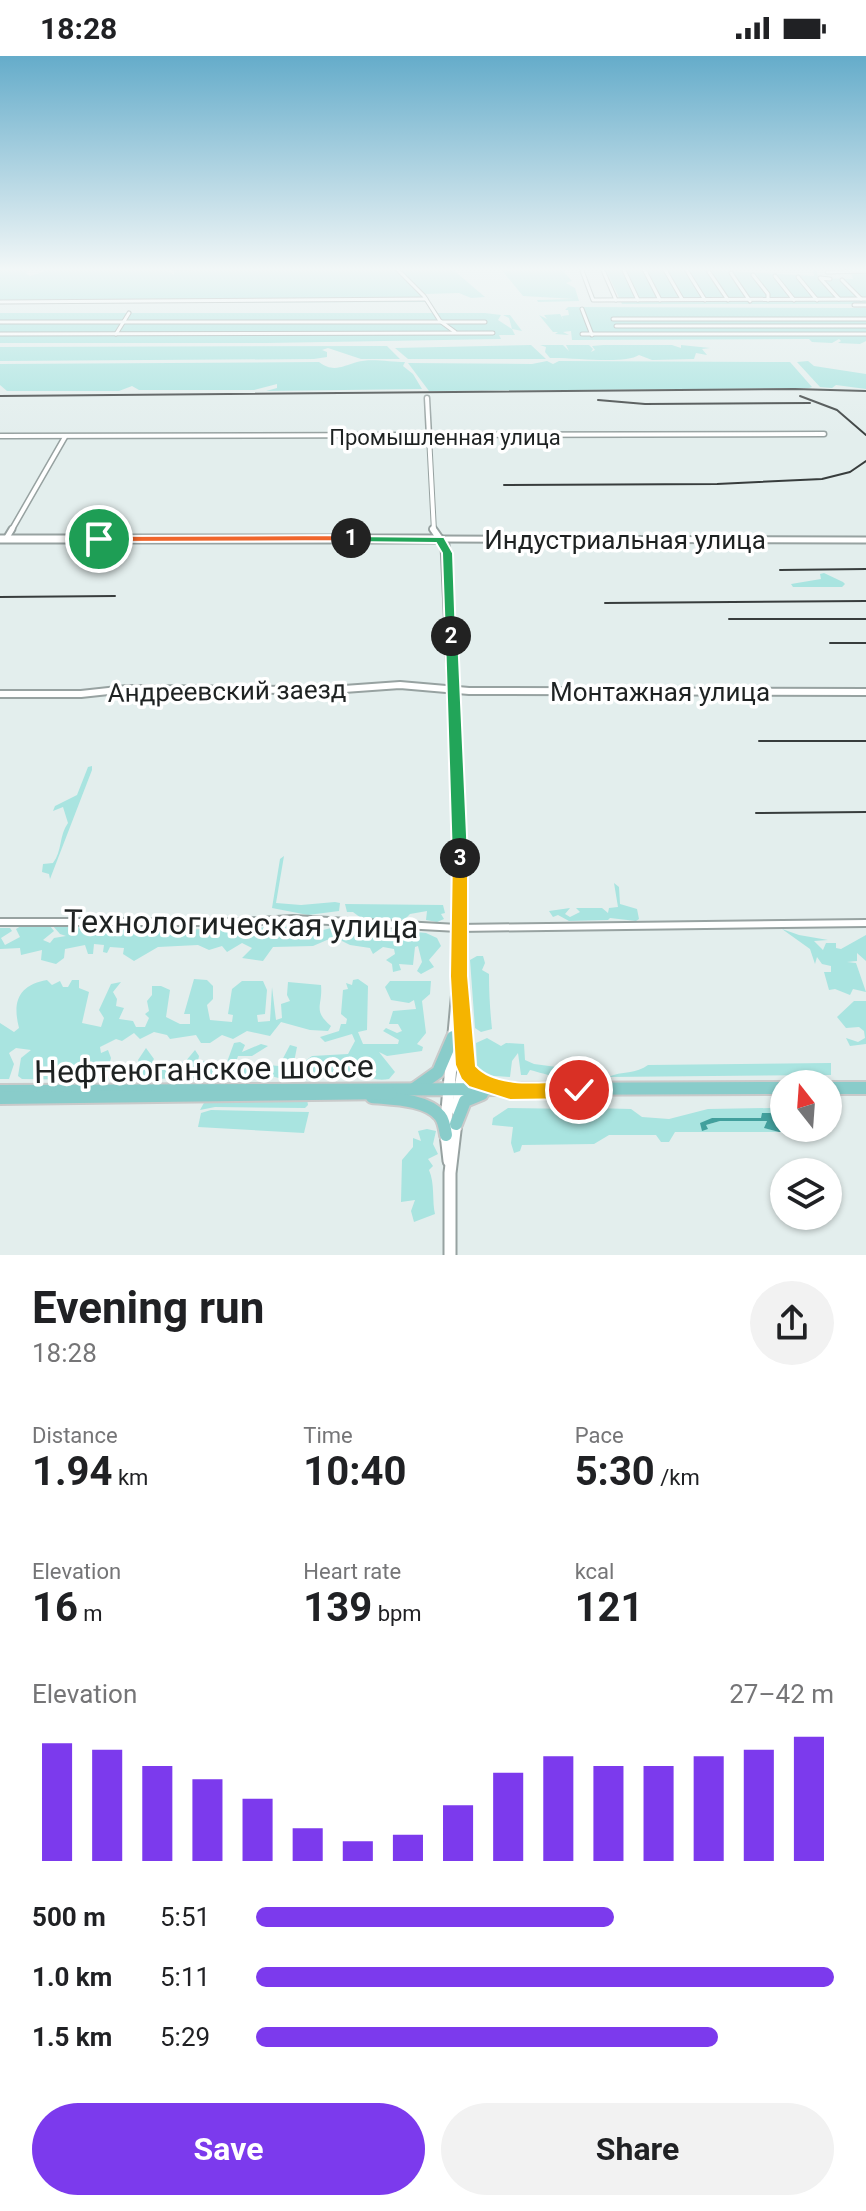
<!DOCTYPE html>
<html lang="en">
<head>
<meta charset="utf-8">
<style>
	:root { --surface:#fff; --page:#f2f2f2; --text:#202124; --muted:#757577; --accent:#7c3aed }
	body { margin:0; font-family:Roboto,sans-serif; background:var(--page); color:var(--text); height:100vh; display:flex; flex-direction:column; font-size:30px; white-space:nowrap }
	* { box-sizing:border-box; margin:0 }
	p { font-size:26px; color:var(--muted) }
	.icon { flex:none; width:44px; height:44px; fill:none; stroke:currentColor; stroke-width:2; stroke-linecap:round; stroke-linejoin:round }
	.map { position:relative; height:1199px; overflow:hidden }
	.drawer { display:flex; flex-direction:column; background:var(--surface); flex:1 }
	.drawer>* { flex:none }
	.needle { width:52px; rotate:343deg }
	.controls { position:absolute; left:770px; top:1014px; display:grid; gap:16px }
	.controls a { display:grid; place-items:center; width:72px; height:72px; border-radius:50%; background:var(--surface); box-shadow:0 2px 6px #0004; font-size:40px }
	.pin { position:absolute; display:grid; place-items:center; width:68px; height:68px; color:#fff; margin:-34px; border:4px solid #fff; border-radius:50%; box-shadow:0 2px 8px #0007 }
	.km { position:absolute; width:40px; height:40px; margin:-20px; border-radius:50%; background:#222; color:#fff; font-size:22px; line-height:40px; text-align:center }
	.round { display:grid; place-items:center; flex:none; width:84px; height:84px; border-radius:42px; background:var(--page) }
	.overview { display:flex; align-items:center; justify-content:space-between; height:136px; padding:0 32px }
	h1 { font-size:44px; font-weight:700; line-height:60px }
	.figures { display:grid; grid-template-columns:repeat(3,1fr); gap:12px; height:136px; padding:8px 32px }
	.figures div { display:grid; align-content:center }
	.figures b { font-size:40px; font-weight:700 }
	.figures small { font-size:22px; font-weight:400 }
	.figures p { font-size:22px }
	.chart { height:224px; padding:16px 32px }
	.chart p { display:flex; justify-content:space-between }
	.chart svg { width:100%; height:144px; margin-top:8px; stroke:var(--accent); stroke-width:6 }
	.button { display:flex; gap:16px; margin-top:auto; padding:16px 32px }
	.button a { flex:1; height:92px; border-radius:48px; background:var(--accent); color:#fff; font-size:32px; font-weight:700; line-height:92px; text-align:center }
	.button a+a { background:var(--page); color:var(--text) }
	ul { padding:0 32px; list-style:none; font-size:26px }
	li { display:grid; grid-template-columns:128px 96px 1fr; align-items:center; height:60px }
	li i { height:20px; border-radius:10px; background:var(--accent) }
	.status { display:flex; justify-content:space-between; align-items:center; height:56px; padding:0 40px; background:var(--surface); direction:ltr }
	.status svg { height:22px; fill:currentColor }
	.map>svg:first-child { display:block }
</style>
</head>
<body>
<div class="status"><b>18:28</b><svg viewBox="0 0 49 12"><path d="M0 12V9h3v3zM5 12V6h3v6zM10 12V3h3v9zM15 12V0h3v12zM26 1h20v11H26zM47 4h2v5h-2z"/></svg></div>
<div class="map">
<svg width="866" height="1199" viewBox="0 0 866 1199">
	<rect width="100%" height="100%" fill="#e3eeed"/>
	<!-- green -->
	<g fill="#a9e4e0">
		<polygon points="0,212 33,212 25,217 30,220 55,212 163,212 174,219 173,213 197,215 201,212 394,212 427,246 0,247"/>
		<polygon points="432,212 451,212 485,241 471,242 459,237 424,238 398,213"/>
		<polygon points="500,212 519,212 520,216 520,212 568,212 564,216 572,225 566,227 575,232 579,245 538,246 537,244 575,243 523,240"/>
		<polygon points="605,212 673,212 814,220 813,212 816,212 818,222 853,223 850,212 866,212 866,248 622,248"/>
		<polygon points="568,251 866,252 866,285 860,288 838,287 841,285 839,283 832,287 812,286 809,283 572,284 571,275 563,276 569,279 555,278 558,276 553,276 539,259 547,263 544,259 560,258 563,263 562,260 569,259 568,254 565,254"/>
		<polygon points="0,257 485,257 501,259 498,264 512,273 509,262 503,259 510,259 522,275 512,273 515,279 499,279 501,283 267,287 0,287"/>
		<polygon points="531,289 546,303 408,303 395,292"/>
		<path d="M 540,289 L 563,289 L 569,295 L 566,289 L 589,289 L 593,293 L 591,296 L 595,294 L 592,290 L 603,289 L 672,289 L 681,292 L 681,289 L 710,292 L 702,293 L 707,299 L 696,297 L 694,303 L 652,304 L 639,299 C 624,309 571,301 550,302 L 545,296 L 546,291 Z"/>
		<polygon points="387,290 400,303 361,303 328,292 322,294 327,296 327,301 314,303 0,305 0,291"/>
		<polygon points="547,305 553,308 559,305 790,306 812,331 809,332 813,332 429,335 408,307 532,308"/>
		<polygon points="808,305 814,310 866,318 866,333 836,329 832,332 820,331 797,306"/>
		<path d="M 319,306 C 333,317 343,310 357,306 C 370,302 391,306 405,306 L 403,310 L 413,318 L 422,333 L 266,335 L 277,332 L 277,328 L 254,334 L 139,334 L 132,330 L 119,335 L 7,335 L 0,329 L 0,308 Z"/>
		<polygon points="824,517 843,526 845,528 842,531 851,531 674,531 793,531 791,528 821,523 820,518"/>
		<path d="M 92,710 L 92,714 L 50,823 L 49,818 L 42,816 L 43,808 L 53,807 C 62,796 59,779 68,767 L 63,751 L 53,755 L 55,750 L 77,739 L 88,711 Z"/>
		<polygon points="284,800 276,847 301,849 335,846 340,847 339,855 308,859 272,852 280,803"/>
		<polygon points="614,827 619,831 620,848 637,853 639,863 636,865 610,862 608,864 569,865 558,859 553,861 549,855 570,852 565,858 570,861 580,856 576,852 602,852 608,857 609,852 618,851"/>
		<polygon points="345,848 443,849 445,857 441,858 444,863 437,866 426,864 427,855 410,858 403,865 361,862 353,856 347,856"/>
		<path d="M 79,869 L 157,871 L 166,874 L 286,871 C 292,875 302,877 309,873 L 315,876 L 343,869 L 426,877 L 437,882 L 441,890 L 429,904 L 434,911 L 421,918 L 417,915 L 422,906 L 418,890 L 415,891 L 413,909 L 399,908 L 401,914 L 393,916 L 392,908 L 386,904 L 395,898 L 394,893 L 383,891 L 373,898 L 370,892 L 350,889 L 334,881 L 313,890 L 273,891 L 263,905 L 242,902 L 252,892 L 242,887 L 227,896 L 222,890 L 209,894 L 198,889 L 158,891 L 134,905 L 123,898 L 124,892 L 110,891 L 107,897 L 103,896 L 104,889 L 94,888 L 93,898 L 88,898 L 85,889 L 65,893 L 64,902 L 56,908 L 41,904 L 42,894 L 21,899 L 20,892 L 0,893 L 0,872 L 10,872 L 12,875 L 1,882 L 5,889 L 20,881 L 16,873 L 21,870 L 50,870 L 54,875 L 43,884 L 50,887 L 54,882 L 66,880 L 60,878 L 53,870 Z"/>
		<polygon points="782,873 799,879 828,884 814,885 823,894 826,887 836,887 836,892 841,893 866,879 866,905 857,897 857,905 847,906 856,907 866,936 853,933 850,939 835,933 829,934 824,916 831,916 831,910 822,908 817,901 815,908 810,893"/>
		<path d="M 477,900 L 483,900 L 485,907 L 482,914 L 489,918 C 489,937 490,954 492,973 L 481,976 L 475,972 L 470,904 Z"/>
		<path d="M 194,923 L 207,924 L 213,930 L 213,943 L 207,949 L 210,964 L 232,966 L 233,959 L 228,958 L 232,933 L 242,925 L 263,925 L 267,934 L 265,958 L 257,959 L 258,966 L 270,965 L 272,931 L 276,964 L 282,962 L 281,948 L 290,945 L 287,939 L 288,926 L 321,929 C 323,950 312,954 331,970 L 328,975 L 310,974 L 281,966 L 270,980 L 247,975 L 233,983 L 222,979 L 210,987 L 201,987 L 196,979 L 170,983 L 167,979 L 154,976 L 140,983 L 134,977 L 122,985 L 116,983 L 100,991 L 101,997 L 108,994 L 111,1002 L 109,1009 L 139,1008 L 138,1004 L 146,992 L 154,1003 L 152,1006 L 185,1006 L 195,994 L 199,1000 L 198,1005 L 227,1006 L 234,987 L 240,986 L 245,989 L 242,996 L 261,988 L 268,990 L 252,1000 L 238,1000 L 236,1006 L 279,1010 L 290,989 L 297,991 L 294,1006 L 301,1008 L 312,1000 L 348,998 L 355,985 L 352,978 L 325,986 L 320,981 L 339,975 L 341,968 L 346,968 L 347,963 L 341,958 L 343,934 L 348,933 L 346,927 L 352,929 L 353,924 L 358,923 L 368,930 L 367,974 L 358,976 L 363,988 L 398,988 L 399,984 L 383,975 L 386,972 L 397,977 L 402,975 L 398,968 L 389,968 L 393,955 L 416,953 L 414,944 L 409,947 L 391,944 L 385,931 L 390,925 L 431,925 L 430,938 L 422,945 L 426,977 L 417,988 L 423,991 L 422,995 L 387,1000 L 379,996 L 395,1016 L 389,1023 C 378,1025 370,1023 362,1014 L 355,1015 L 349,1024 L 331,1018 L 308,1024 L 286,1024 L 271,1020 L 111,1024 L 100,1021 L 92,1024 L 22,1023 L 18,1020 L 21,1002 L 31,994 L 16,992 L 9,997 L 14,1008 L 9,1023 L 0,1023 L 0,967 L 14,976 L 19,972 C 12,945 19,929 47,924 L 52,929 L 60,925 L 63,931 L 68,931 L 72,924 L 79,924 L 79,932 L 89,936 L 82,967 L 101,971 L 104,962 L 99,954 L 111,928 L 121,926 L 113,936 L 117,943 L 116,950 L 124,952 L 119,963 L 133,965 L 136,971 L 145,971 L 149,962 L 145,958 L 149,955 L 147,945 L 152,939 L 152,930 L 161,930 L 170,934 L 166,961 L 180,968 L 190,968 L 190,958 L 184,958 Z"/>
		<polygon points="854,945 866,945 866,988 850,990 846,982 858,986 865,982 864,975 859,971 846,972 837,961"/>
		<path d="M 487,982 L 501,990 L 506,987 L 524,988 L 525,1004 L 534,1008 L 572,1013 C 560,1026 544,1017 530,1014 L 527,1019 L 521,1019 L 518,997 L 512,1005 L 510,1021 L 481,1019 L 477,1012 L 476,987 Z"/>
		<path d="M 831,1007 L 831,1019 L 608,1021 C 621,1015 637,1018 648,1009 Z"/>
		<polygon points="240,1042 307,1043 308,1049 305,1052 215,1051 200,1054 205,1045"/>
		<polygon points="508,1052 580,1053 586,1062 592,1052 631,1053 642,1061 669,1063 708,1053 771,1052 777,1053 761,1062 712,1062 706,1069 720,1065 767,1065 765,1072 779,1076 675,1076 669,1086 661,1086 656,1079 609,1079 594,1088 522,1089 520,1095 514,1097 511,1087 513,1071 492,1069 493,1062"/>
		<polygon points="211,1054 309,1056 304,1077 198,1071 201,1057"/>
		<path d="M 427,1073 L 436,1075 L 433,1088 L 438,1098 L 428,1103 L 433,1110 L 429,1114 C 435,1127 432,1146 435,1158 L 414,1166 L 411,1155 L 415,1144 L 401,1146 L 402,1104 L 413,1091 L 413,1082 L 421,1085 L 418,1075 Z"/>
	</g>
	<!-- water -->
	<polygon fill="#42a09d" points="777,1053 784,1053 784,1072 818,1072 822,1076 779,1076 764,1072 767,1065 720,1065 706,1069 708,1073 702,1075 700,1067 712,1062 761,1062 762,1057 770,1057"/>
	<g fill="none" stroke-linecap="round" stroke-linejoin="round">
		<defs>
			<g id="minor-far3">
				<polyline points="176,212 192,212"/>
				<polyline points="396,212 424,240 440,265 455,276"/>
				<polyline points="581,212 593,244 866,243"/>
				<polyline points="602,212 616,244"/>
				<polyline points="623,212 638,244"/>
				<polyline points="664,212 682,243"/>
				<polyline points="644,213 660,244"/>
				<polyline points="687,215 705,244"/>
				<polyline points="709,216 728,244"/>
				<polyline points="827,216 866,215"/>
				<polyline points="731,217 750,245"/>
				<polyline points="753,219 768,238 768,244"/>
				<polyline points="775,220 794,244"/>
				<polyline points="798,221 817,244"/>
				<polyline points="830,223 820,222 839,243"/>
				<polyline points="842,224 861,243"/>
				<polyline points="0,246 426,243"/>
				<polyline points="854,249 866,249"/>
				<polyline points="582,253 592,279"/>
				<polyline points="613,263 866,263"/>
				<polyline points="0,266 485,266"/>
				<polyline points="616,270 866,270"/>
				<polyline points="0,278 493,277"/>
				<polyline points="116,278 129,257"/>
				<polyline points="582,278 866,278"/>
			</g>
			<g id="minor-far2">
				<polyline points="427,342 429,380"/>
				<polyline points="0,380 824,378"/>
				<polyline points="11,475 65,381"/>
			</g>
			<g id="minor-far1">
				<polyline points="6,483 12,473"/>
				<polyline points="440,483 866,484"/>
			</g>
			<polyline id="minor" points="0,866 239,866 293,863 458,872 866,867"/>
			<polyline id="tertiary-far1" points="429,380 434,475"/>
			<g id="tertiary">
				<polyline points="433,473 440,483"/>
				<polyline points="0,638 81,638 127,633 330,634 400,629 469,635 866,636"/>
			</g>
			<polyline id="secondary-far2" points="0,483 440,483 445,489 453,661"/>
			<polyline id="secondary-far1" points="453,659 458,758 459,898"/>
			<g id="secondary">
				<polyline points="457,1054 465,1000 459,896"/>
				<polyline points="446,1065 458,934"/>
				<polyline points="446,1078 449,1105"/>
				<polyline points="450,1199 450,1117 456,1066"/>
			</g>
			<g id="primary">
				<polyline points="465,1000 471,1021 498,1031"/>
				<polyline points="828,1032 866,1032"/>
				<polyline points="414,1033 438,1016 453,981"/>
				<polyline points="0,1035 784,1032"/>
				<path d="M 372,1041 C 391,1043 427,1043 440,1060 C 444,1065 445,1073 446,1079"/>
				<polyline points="0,1042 391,1037"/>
				<polyline points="456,1068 465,1045 482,1038"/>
			</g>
		</defs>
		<!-- minor-far3 casing -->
		<use href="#minor-far3" stroke="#97a2a1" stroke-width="5"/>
		<!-- minor-far2 casing -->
		<use href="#minor-far2" stroke="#97a2a1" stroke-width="7"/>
		<!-- minor-far1 casing -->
		<use href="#minor-far1" stroke="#97a2a1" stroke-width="9"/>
		<!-- minor casing -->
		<use href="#minor" stroke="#97a2a1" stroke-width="10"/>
		<!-- tertiary-far1 casing -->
		<use href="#tertiary-far1" stroke="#97a2a1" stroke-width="6"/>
		<!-- tertiary casing -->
		<use href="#tertiary" stroke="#97a2a1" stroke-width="10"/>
		<!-- secondary-far2 casing -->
		<use href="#secondary-far2" stroke="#97a2a1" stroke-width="11"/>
		<!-- secondary-far1 casing -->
		<use href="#secondary-far1" stroke="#97a2a1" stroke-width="12"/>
		<!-- secondary casing -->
		<use href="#secondary" stroke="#97a2a1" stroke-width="15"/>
		<!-- primary casing -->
		<use href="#primary" stroke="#c9caca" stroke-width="16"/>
		<!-- minor-far3 -->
		<use href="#minor-far3" stroke="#fff" stroke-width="3"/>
		<!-- minor-far2 -->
		<use href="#minor-far2" stroke="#fff" stroke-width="4"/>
		<!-- minor-far1 -->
		<use href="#minor-far1" stroke="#fff" stroke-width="5"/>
		<!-- minor -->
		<use href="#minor" stroke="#fff" stroke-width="6"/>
		<!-- tertiary-far1 -->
		<use href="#tertiary-far1" stroke="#fff" stroke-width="4"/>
		<!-- tertiary -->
		<use href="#tertiary" stroke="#fff" stroke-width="6"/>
		<!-- secondary-far2 -->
		<use href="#secondary-far2" stroke="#fff" stroke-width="7"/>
		<!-- secondary-far1 -->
		<use href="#secondary-far1" stroke="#fff" stroke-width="8"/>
		<!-- secondary -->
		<use href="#secondary" stroke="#fff" stroke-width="11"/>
		<!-- primary -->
		<use href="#primary" stroke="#89ccca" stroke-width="12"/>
		<!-- rail -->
		<g stroke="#383d3d" stroke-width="2">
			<polyline points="0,340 795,333 866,335"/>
			<polyline points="800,340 837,354 866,379"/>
			<polyline points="598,344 645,348 810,347"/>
			<polyline points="504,429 717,428 822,423 850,416 866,405"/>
			<polyline points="780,514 866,513"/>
			<polyline points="0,541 115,540"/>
			<polyline points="605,547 866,545"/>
			<polyline points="729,563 866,563"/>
			<polyline points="830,587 866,587"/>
			<polyline points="759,685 866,685"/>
			<polyline points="756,757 866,756"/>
		</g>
	</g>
	<!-- sky -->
	<linearGradient id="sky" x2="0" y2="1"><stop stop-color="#65acca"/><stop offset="0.56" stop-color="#f2f7f7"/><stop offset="1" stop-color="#f2f7f7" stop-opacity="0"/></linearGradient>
	<rect width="866" height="380" fill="url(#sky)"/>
	<!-- split-1 -->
	<polygon fill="#f0652b" stroke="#fff" stroke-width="2" points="351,479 356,482 355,485 99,486 93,483 99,480"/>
	<!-- split-2 -->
	<polygon fill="#22a559" stroke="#fff" stroke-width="2" points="347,480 444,481 453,497 456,583 445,580 442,497 436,487 351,486 345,482"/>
	<!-- split-3 -->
	<polygon fill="#22a559" stroke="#fff" stroke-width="2" points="451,577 458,580 468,802 460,808 452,802 445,580"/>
	<!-- split-4 -->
	<path fill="#f5b400" stroke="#fff" stroke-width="2" d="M 460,795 L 468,802 L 468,920 L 476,1010 C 498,1034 549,1025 579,1025 L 586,1027 L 589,1034 L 586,1041 L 579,1043 L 510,1044 L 469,1031 L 461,1023 L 455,1009 L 450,920 L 452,802 Z"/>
	<g text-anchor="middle" stroke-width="7" stroke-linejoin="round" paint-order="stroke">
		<!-- far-street labels -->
		<g font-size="22" fill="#1e2222" stroke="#fff">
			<text x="445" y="389">Промышленная улица</text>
		</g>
		<!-- street labels -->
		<g font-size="26" fill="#1e2222" stroke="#fff">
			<text x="625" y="493">Индустриальная улица</text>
			<text transform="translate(227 635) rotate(-1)" y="9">Андреевский заезд</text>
			<text x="660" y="645">Монтажная улица</text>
		</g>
		<!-- near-street labels -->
		<g font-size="32" fill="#1e2222" stroke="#fff">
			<text transform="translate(241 868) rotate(1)" y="11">Технологическая улица</text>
			<text transform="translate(204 1013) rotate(-1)" y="11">Нефтеюганское шоссе</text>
		</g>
	</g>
</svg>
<div class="controls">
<a><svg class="needle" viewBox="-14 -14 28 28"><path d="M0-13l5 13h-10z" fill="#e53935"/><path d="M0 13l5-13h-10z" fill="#757577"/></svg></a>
<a><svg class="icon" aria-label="layers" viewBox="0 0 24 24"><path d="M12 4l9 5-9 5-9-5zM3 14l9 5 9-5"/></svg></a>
</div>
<div class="pin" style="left:99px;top:483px;background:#1e9e55"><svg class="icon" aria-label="arrive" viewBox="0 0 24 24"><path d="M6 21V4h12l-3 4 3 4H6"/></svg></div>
<div class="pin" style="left:579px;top:1034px;background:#d93025"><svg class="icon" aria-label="check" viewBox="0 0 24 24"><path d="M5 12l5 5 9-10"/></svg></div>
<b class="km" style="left:351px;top:482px">1</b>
<b class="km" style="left:451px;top:580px">2</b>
<b class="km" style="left:460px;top:802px">3</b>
</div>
<section class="drawer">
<div class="overview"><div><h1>Evening run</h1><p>18:28</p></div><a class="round"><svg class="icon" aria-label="share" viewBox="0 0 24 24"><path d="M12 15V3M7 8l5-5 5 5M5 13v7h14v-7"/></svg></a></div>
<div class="figures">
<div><p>Distance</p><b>1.94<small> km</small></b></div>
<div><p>Time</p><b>10:40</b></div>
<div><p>Pace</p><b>5:30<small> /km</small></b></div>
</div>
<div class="figures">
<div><p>Elevation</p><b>16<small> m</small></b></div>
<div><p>Heart rate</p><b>139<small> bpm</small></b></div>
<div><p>kcal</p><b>121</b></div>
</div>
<div class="chart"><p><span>Elevation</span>27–42 m</p>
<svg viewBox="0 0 160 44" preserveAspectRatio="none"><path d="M5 44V8M15 44V10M25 44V15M35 44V19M45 44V25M55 44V34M65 44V38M75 44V36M85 44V27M95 44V17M105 44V12M115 44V15M125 44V15M135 44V12M145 44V10M155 44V6"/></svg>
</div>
<ul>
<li><b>500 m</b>5:51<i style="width:62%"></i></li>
<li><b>1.0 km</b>5:11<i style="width:100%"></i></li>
<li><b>1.5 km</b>5:29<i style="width:80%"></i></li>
</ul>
<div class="button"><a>Save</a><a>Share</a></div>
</section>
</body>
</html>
